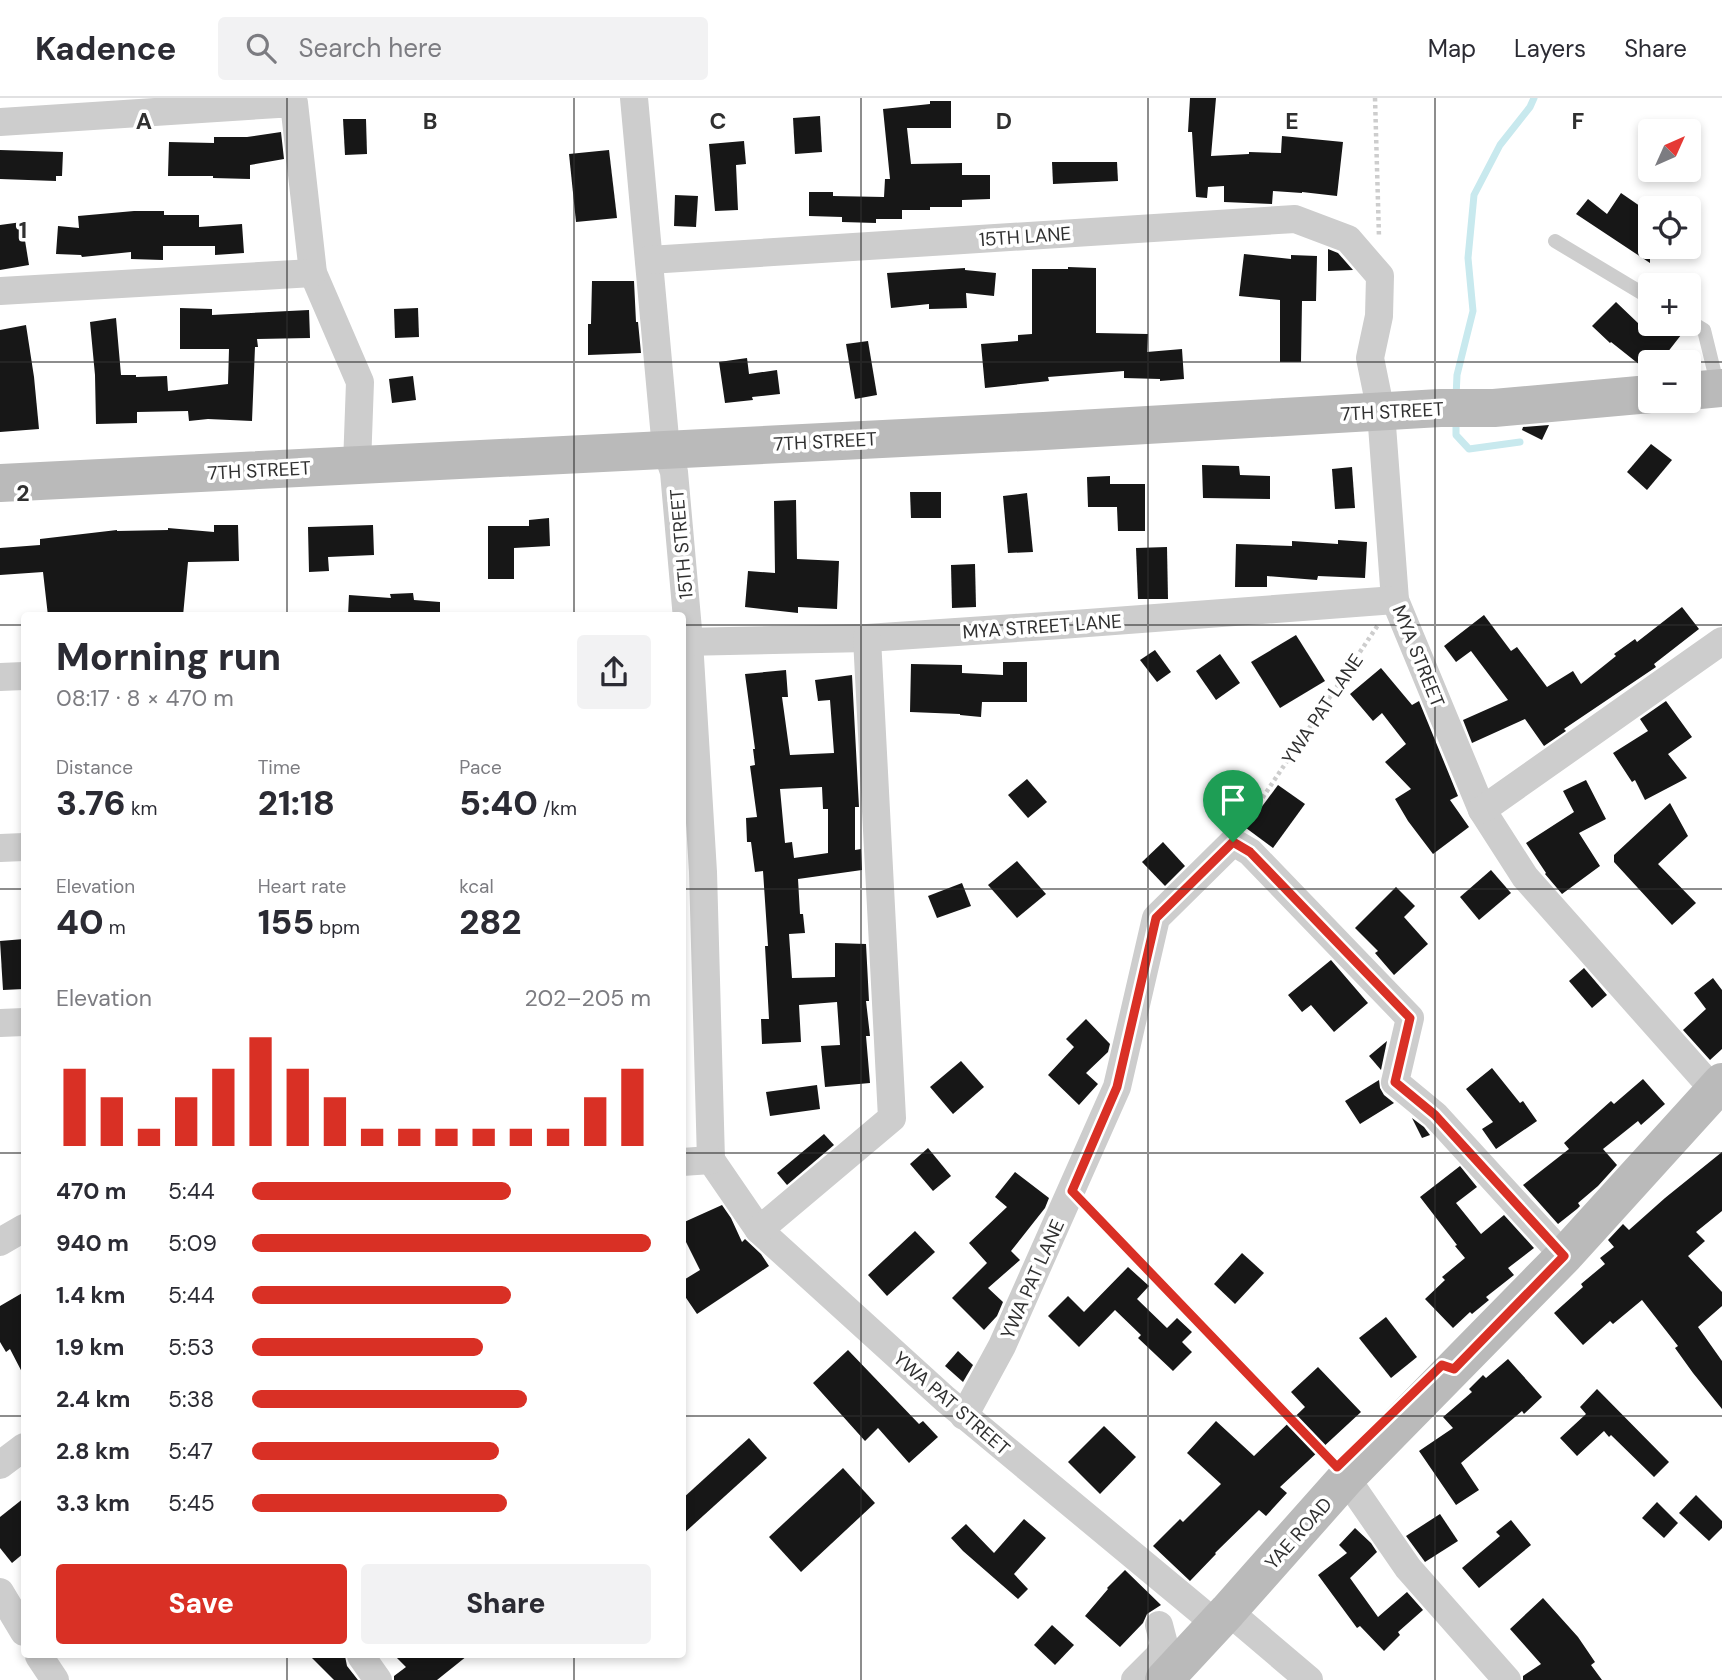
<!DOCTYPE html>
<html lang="en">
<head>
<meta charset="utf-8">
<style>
	:root { --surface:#fff; --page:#f2f2f3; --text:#2b2b33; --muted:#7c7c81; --line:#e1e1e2; --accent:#d93025 }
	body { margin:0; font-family:"DM Sans",sans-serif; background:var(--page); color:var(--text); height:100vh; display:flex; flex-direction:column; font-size:26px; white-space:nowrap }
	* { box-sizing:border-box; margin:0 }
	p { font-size:23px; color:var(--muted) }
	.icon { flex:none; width:38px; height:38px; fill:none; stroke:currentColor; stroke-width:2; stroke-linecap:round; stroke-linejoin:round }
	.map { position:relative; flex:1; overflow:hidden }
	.sheet { position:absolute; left:21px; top:514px; width:665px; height:1046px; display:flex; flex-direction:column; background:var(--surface); border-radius:7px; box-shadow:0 4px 10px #0003 }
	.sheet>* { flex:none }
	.needle { width:46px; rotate:45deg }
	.buttons { position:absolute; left:1638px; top:21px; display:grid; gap:14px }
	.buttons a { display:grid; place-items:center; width:63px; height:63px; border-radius:7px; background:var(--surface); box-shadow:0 4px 10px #0003; font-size:35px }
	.pin { position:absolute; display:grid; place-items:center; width:60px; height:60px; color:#fff; margin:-72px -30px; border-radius:50% 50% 50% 0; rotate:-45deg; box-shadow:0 0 7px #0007 }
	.pin .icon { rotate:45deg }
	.round { display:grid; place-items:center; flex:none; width:74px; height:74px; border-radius:7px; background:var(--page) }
	.headline { display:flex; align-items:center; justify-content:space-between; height:119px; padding:0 35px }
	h1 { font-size:38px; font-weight:800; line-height:52px }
	.metrics { display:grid; grid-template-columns:repeat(3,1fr); gap:10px; height:119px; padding:7px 35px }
	.metrics div { display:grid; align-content:center }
	.metrics b { font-size:35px; font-weight:800 }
	.metrics small { font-size:19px; font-weight:400 }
	.metrics p { font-size:19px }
	.chart { height:196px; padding:14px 35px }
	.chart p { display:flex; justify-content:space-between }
	.chart svg { width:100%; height:126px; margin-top:7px; stroke:var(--accent); stroke-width:6 }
	.primary-button { display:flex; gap:14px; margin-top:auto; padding:14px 35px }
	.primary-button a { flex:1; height:80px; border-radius:7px; background:var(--accent); color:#fff; font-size:28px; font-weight:800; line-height:80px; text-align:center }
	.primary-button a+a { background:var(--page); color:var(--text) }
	ul { padding:0 35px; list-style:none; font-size:23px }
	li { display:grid; grid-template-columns:112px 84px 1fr; align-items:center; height:52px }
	li i { height:18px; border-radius:9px; background:var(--accent) }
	header { display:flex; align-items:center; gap:42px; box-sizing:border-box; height:98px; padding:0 35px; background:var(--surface); border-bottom:2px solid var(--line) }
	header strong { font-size:33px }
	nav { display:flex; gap:38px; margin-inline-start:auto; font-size:24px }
	.search { width:490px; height:63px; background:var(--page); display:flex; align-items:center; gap:18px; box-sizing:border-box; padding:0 24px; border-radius:7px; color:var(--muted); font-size:26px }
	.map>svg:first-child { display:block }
</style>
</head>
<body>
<header>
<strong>Kadence</strong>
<div class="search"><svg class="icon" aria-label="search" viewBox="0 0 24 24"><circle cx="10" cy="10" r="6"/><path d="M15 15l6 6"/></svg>Search here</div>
<nav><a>Map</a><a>Layers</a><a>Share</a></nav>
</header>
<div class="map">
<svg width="1722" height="1582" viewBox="0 0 1722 1582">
	<rect width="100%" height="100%" fill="#fff"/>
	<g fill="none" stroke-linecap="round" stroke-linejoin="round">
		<!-- stream -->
		<g stroke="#c8e9ee" stroke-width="7">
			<polyline points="1456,299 1457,277 1473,213 1468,160 1474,97 1500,47 1530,9 1534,0"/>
			<polyline points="1456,321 1456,337 1469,351 1520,344"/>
		</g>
	</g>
	<!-- building -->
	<g fill="#171717" fill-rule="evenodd">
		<polygon points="1190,0 1216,0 1211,58 1249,56 1249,54 1281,55 1282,38 1343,44 1337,98 1302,94 1302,95 1273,93 1272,106 1224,104 1224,88 1208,89 1207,100 1196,99 1192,34 1188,34"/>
		<polygon points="930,3 951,3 951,30 907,30 911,66 962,65 962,77 990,77 990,101 962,102 962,109 930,109 930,112 902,112 902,121 876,121 876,125 842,124 842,119 809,118 809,94 833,94 833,98 884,99 885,81 890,81 883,11 930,6"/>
		<polygon points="820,18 822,54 795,56 793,20"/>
		<polygon points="343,21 366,21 367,56 345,57"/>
		<polygon points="281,34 284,61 250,67 250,81 213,80 213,78 168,78 169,44 214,45 214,39 247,39"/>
		<polygon points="744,43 746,66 736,67 738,112 715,113 709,46"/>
		<polygon points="0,52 63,54 62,78 56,78 56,83 0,81"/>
		<polygon points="609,52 617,120 576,124 569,56"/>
		<polygon points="1052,64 1117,64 1118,83 1053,86"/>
		<polygon points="1621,95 1650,115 1650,165 1576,116 1588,101 1607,116"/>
		<polygon points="675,97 698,98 696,129 674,128"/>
		<polygon points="134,113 164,113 164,117 199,117 199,129 242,126 244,155 215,157 215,148 163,148 163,162 131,161 131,154 82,159 81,157 56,156 58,128 79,130 78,118"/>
		<polygon points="22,124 29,167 0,172 0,127"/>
		<polygon points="1328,151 1338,155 1353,172 1328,173"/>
		<polygon points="1244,156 1291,161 1291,157 1317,158 1316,203 1302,203 1301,264 1280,264 1280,202 1239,198"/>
		<polygon points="1068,169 1096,170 1096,235 1148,236 1147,254 1182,251 1184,281 1160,283 1160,281 1124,280 1124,273 1048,279 1049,283 985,290 981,246 1018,243 1018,237 1032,236 1032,171 1068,171"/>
		<polygon points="965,170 965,172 996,175 994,198 966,195 967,210 929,211 929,206 891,210 887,175"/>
		<polygon points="592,183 634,183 636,224 638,224 641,255 588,257 588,226 591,226"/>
		<polygon points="1616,204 1639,226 1666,226 1681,237 1660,264 1650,264 1650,275 1611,244 1610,245 1592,228"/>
		<polygon points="180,210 212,211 212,217 309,212 310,240 257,241 258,249 255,249 252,323 208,321 189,323 188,313 137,314 137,325 96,326 95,277 90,224 116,220 121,277 136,277 136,279 167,278 168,293 228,286 229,251 180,251"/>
		<polygon points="418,210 419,239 395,240 394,211"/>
		<polygon points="26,227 34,279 39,331 0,334 0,232"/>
		<polygon points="868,243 877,297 855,301 846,246"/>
		<polygon points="747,260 749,276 777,272 780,296 752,299 753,302 725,305 719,264"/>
		<polygon points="413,278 416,302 392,305 389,281"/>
		<polygon points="1549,327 1542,342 1522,332 1523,329"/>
		<polygon points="1651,346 1672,362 1647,392 1627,374"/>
		<polygon points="1202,367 1239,368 1240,377 1270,378 1270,401 1203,400"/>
		<polygon points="1352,369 1355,410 1335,411 1332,371"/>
		<polygon points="1110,378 1110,386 1145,386 1145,433 1118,433 1117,409 1088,409 1087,379"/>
		<polygon points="910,394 941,394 941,420 911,420"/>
		<polygon points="1027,395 1033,454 1008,455 1003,398"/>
		<polygon points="796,402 797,461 839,463 837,511 798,509 798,515 745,509 748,473 775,475 774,403"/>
		<polygon points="549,420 550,448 514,450 514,481 488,481 488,428 529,428 529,422"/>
		<polygon points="214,427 238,427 239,463 188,464 183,518 48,518 43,474 0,477 0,450 40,447 40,441 117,432 117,433 168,432 168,430 214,434"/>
		<polygon points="373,427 374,457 328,459 329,473 309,474 308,429"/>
		<polygon points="1338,442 1367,444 1365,480 1318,478 1317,482 1267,478 1267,489 1235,489 1236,446 1292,448 1292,443 1338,446"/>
		<polygon points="1167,449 1168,501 1138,501 1136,450"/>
		<polygon points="975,466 976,509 952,510 951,467"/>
		<polygon points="413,495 414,502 440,504 440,518 348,518 349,497 391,500 390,496"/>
		<polygon points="1682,509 1699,531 1654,566 1656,569 1564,631 1566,633 1544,648 1525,621 1472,645 1463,622 1508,602 1471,553 1456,564 1444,548 1484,517 1511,553 1517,549 1547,589 1573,573 1581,586 1616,558 1614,556 1635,541 1637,544"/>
		<polygon points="1296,537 1325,583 1280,610 1251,564"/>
		<polygon points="1155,552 1171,574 1157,584 1140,562"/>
		<polygon points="1220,556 1240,585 1216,602 1196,573"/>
		<polygon points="1003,564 1027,564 1027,604 982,604 981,619 960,617 960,616 910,614 911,566 962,567 962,575 1003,577"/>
		<polygon points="1381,570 1412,607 1419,603 1458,698 1450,702 1469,729 1433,756 1408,723 1395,701 1411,691 1385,664 1406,646 1382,615 1373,623 1350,596"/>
		<path d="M 786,572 L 788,599 L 782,599 L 790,657 L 834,655 L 830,602 L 818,603 L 815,582 L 852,577 L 859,709 L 855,709 L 855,752 L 861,751 L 862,772 L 798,781 L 800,816 L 803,816 L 805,835 L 789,836 L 792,880 L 835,879 L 835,845 L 866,846 L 869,903 L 866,903 L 870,938 L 866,938 L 870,985 L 825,989 L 821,948 L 840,947 L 837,904 L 799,907 L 801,944 L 762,946 L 761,921 L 769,921 L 765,848 L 768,848 L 763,773 L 755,774 L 751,744 L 747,744 L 746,720 L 757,719 L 750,668 L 755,667 L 753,651 L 755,651 L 745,576 ZM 822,689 L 823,711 L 828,711 L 828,755 L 794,760 L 792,744 L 785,745 L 780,691 Z"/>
		<polygon points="1666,603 1692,639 1668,656 1687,680 1645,702 1635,682 1632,684 1613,655 1648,633 1640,621"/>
		<polygon points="1027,681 1047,704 1028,720 1008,697"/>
		<polygon points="1586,682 1606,721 1579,735 1600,768 1562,796 1545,776 1546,775 1526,745 1574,714 1563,693"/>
		<polygon points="1278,687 1305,706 1273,750 1246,730"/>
		<polygon points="1670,705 1688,738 1658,766 1696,805 1672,827 1614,764 1614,757"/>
		<polygon points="1163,744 1185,768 1165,788 1142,764"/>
		<polygon points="1017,763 1046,796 1017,820 988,787"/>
		<polygon points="1491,772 1511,795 1479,822 1460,799"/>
		<polygon points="962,785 971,808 937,820 928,798"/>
		<polygon points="1396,789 1415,808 1404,819 1428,846 1394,877 1375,855 1378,853 1355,830"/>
		<polygon points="24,841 24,891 3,892 0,843"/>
		<polygon points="1331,862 1368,905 1334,934 1311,907 1302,914 1288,897"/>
		<polygon points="1584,870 1607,897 1592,910 1569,883"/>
		<polygon points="1713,880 1722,892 1722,951 1710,962 1683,932 1706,911 1694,895"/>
		<polygon points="1086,921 1110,946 1108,954 1086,975 1098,986 1079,1007 1048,977 1074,949 1066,941"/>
		<polygon points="1387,943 1381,972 1369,958"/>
		<polygon points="961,963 984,989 953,1016 930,989"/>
		<polygon points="1492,970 1520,1005 1523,1003 1537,1023 1496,1051 1482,1031 1493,1024 1466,991"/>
		<polygon points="1643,981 1665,1006 1641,1027 1638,1023 1603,1051 1617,1067 1598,1088 1578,1105 1580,1108 1577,1111 1558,1126 1523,1087 1569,1051 1564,1045 1611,1003 1614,1006"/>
		<polygon points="1379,982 1380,990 1384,997 1394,1005 1360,1026 1345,1003"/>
		<polygon points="817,987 820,1011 770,1018 766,994"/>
		<polygon points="1412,1020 1424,1029 1430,1037 1422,1040"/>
		<polygon points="824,1036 834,1047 787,1087 777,1075"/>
		<polygon points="928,1050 951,1078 933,1093 910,1066"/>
		<polygon points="1722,1054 1722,1113 1696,1134 1705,1143 1688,1158 1722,1194 1722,1208 1698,1229 1722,1263 1722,1311 1693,1275 1675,1250 1678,1248 1642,1202 1613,1226 1610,1223 1583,1247 1554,1215 1583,1189 1581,1186 1605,1166 1600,1160 1614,1149 1608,1142 1623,1126 1629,1132 1665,1100"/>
		<polygon points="1460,1068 1477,1089 1456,1105 1481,1136 1504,1117 1534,1150 1508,1170 1514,1177 1486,1199 1489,1202 1472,1216 1470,1214 1453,1230 1425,1201 1445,1182 1442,1179 1465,1160 1455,1148 1457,1147 1420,1099"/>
		<polygon points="1015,1074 1049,1100 1045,1110 1011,1153 1020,1162 988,1190 1003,1204 997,1218 984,1232 952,1200 987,1165 969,1145 1007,1109 995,1099"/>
		<polygon points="722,1107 731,1120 742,1144 745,1141 761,1156 769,1168 697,1216 682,1194 682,1183 700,1172 682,1136 682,1125"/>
		<polygon points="915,1133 935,1154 887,1198 868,1177"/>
		<polygon points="1242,1155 1264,1175 1235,1206 1214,1186"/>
		<polygon points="1128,1169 1149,1188 1137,1201 1167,1230 1177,1220 1192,1234 1182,1244 1192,1254 1173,1273 1138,1240 1141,1237 1115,1212 1079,1249 1048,1218 1068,1198 1084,1214"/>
		<polygon points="24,1194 24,1278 10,1251 6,1254 0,1244 0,1208"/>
		<polygon points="1386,1219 1417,1259 1391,1280 1359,1240"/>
		<polygon points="848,1252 919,1326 923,1323 938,1339 909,1365 878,1330 865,1343 813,1285"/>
		<polygon points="958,1253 973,1267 963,1284 945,1268"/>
		<polygon points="1508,1261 1542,1299 1524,1316 1522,1313 1461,1365 1479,1392 1456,1407 1419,1353 1453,1330 1443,1319 1472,1294 1469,1291 1483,1277 1486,1280"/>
		<polygon points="1318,1269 1361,1314 1280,1389 1287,1395 1266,1418 1259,1412 1215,1455 1216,1456 1190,1483 1153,1448 1180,1421 1183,1424 1221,1386 1187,1355 1216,1323 1254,1358 1305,1309 1291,1294"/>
		<polygon points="1597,1291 1669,1364 1654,1379 1611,1337 1609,1339 1604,1333 1577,1358 1560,1340 1586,1316 1580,1309"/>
		<polygon points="1104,1328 1136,1359 1100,1396 1068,1364"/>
		<polygon points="749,1340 767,1360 682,1437 682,1401"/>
		<polygon points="843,1370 875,1405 801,1474 769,1439"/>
		<polygon points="1696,1397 1722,1423 1722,1430 1709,1443 1679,1415"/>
		<polygon points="24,1400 24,1455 12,1465 0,1450 0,1419"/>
		<polygon points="1657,1404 1678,1425 1664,1440 1642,1420"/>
		<polygon points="1440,1416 1458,1443 1425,1464 1406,1438"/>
		<polygon points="1024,1421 1046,1440 1014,1476 1028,1491 1018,1501 963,1453 951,1440 966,1426 994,1455"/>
		<polygon points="1511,1422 1531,1447 1479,1490 1462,1470 1500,1438 1496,1434"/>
		<polygon points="1355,1430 1371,1445 1377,1454 1350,1480 1378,1519 1407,1494 1423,1512 1398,1534 1400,1537 1384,1553 1360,1528 1357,1530 1318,1477 1347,1455 1339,1447"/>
		<polygon points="1125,1472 1161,1507 1147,1516 1143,1525 1120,1549 1085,1518 1108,1491 1107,1490"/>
		<polygon points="1543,1500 1578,1539 1595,1564 1591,1567 1602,1582 1523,1582 1523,1578 1541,1566 1510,1531"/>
		<polygon points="1052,1527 1074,1547 1055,1567 1034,1547"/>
		<polygon points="310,1558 345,1558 347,1568 358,1582 334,1582"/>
		<polygon points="395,1558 467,1558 437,1582 394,1582 394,1578 406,1569"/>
	</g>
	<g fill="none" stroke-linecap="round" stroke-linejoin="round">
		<!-- path -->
		<g stroke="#cdcdcd" stroke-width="4.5" stroke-dasharray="3.5 3.5" stroke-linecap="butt">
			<polyline points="1375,0 1379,139"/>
			<polyline points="1247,723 1378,527"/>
			<polyline points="1089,1110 1327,1359"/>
		</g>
		<!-- lane -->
		<g stroke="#cdcdcd" stroke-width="14">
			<polyline points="1555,143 1650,200"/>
			<polyline points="1689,223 1704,232 1718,289"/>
		</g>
		<!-- street -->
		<g stroke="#cdcdcd" stroke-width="28">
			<polyline points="634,0 666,351 674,374 689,543 703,774 711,1062"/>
			<polyline points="0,24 294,5 313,175 360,284 357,367"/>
			<polyline points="649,162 1295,121 1348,141 1380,178 1379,218 1370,260 1381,314 1395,502 1482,712 1525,779 1714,992"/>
			<polyline points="0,193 313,175"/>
			<polyline points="682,544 867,540 1061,527 1395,502"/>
			<polyline points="0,579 24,578"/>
			<polyline points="1482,712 1722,543"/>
			<polyline points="0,750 24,749"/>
			<polyline points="0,925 24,924"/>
			<polyline points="711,1062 759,1132 945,1301 1216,1526"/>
			<polyline points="682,1064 711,1062"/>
			<polyline points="759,1132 892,1020 867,540"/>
			<polyline points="0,1144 24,1130"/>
			<polyline points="964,1318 1002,1248 1117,989 1156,820 1233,744 1250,754 1410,920 1395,984 1435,1017 1564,1158"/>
			<polyline points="0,1367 24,1349"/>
			<polyline points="1346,1380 1408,1470 1507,1582"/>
			<polyline points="0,1494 24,1534"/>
			<polyline points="1228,1513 1309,1582"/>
			<polyline points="39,1558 55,1582"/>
			<polyline points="361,1558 378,1582"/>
			<polyline points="1135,1582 1159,1558 1164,1546 1159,1527"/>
		</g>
		<!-- secondary -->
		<g stroke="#bababa" stroke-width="38">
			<polyline points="1689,293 1722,290"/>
			<polyline points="0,385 1044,333 1440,310 1494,310 1650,296"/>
			<polyline points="1164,1582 1228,1513 1346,1380 1564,1158 1722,984"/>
		</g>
	</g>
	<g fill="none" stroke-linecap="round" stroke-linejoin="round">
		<defs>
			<polygon id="route" points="1233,744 1250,754 1410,920 1395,984 1435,1017 1564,1158 1454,1271 1442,1267 1337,1369 1072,1093 1117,989 1156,820"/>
		</defs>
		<!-- route casing -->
		<use href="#route" stroke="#fff" stroke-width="14"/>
		<!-- route -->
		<use href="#route" stroke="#d93025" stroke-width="9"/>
	</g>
	<!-- grid -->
	<path fill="none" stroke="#303030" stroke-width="2" stroke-opacity="0.55" d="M 287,0 L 287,518M 574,0 L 574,518M 861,0 L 861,1582M 1148,0 L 1148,1582M 1435,0 L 1435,1582M 0,264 L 1722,264M 0,527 L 24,527M 682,527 L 1722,527M 0,791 L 24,791M 682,791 L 1722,791M 0,1055 L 24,1055M 682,1055 L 1722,1055M 0,1318 L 24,1318M 682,1318 L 1722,1318M 287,1558 L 287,1582M 574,1558 L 574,1582"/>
	<g text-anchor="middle" stroke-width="7" stroke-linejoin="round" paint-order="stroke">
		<!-- street labels -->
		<g font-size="19" fill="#303030" stroke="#fff">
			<text transform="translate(1025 138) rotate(-4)" y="7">15TH LANE</text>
			<text transform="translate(1392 313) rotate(-3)" y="7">7TH STREET</text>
			<text transform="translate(825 343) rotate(-3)" y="7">7TH STREET</text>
			<text transform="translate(259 372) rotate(-3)" y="7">7TH STREET</text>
			<text transform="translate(681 446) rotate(-95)" y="7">15TH STREET</text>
			<text transform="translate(1042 528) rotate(-4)" y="7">MYA STREET LANE</text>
			<text transform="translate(1419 558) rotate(68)" y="7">MYA STREET</text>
			<text transform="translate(1322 611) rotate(-56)" y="7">YWA PAT LANE</text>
			<text transform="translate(1032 1181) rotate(-66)" y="7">YWA PAT LANE</text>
			<text transform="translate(952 1305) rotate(41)" y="7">YWA PAT STREET</text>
			<text transform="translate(1298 1435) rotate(-48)" y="7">YAE ROAD</text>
		</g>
	</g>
	<g font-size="23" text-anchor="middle" font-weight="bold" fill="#303030" stroke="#fff" stroke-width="7" stroke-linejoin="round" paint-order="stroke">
		<text x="144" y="31">A</text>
		<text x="430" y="31">B</text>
		<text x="718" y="31">C</text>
		<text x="1004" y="31">D</text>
		<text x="1292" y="31">E</text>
		<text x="1578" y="31">F</text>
		<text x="23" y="140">1</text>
		<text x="23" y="403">2</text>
	</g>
</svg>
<div class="buttons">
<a><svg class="needle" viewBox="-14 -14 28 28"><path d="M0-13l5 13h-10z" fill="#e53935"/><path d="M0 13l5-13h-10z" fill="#7c7c81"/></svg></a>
<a><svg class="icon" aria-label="locate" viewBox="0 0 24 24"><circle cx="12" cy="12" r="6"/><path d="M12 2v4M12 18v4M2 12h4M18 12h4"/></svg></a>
<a>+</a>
<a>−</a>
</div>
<div class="pin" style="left:1233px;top:744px;background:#1e9e55"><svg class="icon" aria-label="arrive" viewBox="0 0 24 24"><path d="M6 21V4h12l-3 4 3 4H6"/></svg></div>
<section class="sheet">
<div class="headline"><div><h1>Morning run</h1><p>08:17 · 8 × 470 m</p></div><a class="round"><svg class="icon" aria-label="share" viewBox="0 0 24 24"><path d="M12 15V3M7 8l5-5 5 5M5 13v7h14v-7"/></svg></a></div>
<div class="metrics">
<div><p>Distance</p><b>3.76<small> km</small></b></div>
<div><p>Time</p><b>21:18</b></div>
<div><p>Pace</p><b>5:40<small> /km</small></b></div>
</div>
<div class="metrics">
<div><p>Elevation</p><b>40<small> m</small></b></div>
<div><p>Heart rate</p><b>155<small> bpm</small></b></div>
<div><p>kcal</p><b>282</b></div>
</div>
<div class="chart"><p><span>Elevation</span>202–205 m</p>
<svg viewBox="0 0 160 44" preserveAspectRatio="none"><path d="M5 44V17M15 44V27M25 44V38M35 44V27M45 44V17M55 44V6M65 44V17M75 44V27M85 44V38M95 44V38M105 44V38M115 44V38M125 44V38M135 44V38M145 44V27M155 44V17"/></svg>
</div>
<ul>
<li><b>470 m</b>5:44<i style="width:65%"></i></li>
<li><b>940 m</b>5:09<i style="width:100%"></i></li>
<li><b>1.4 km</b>5:44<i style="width:65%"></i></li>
<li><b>1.9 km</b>5:53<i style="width:58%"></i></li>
<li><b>2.4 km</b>5:38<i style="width:69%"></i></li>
<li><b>2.8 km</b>5:47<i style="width:62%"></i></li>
<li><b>3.3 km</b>5:45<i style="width:64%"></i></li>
</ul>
<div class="primary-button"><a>Save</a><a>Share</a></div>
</section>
</div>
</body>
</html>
